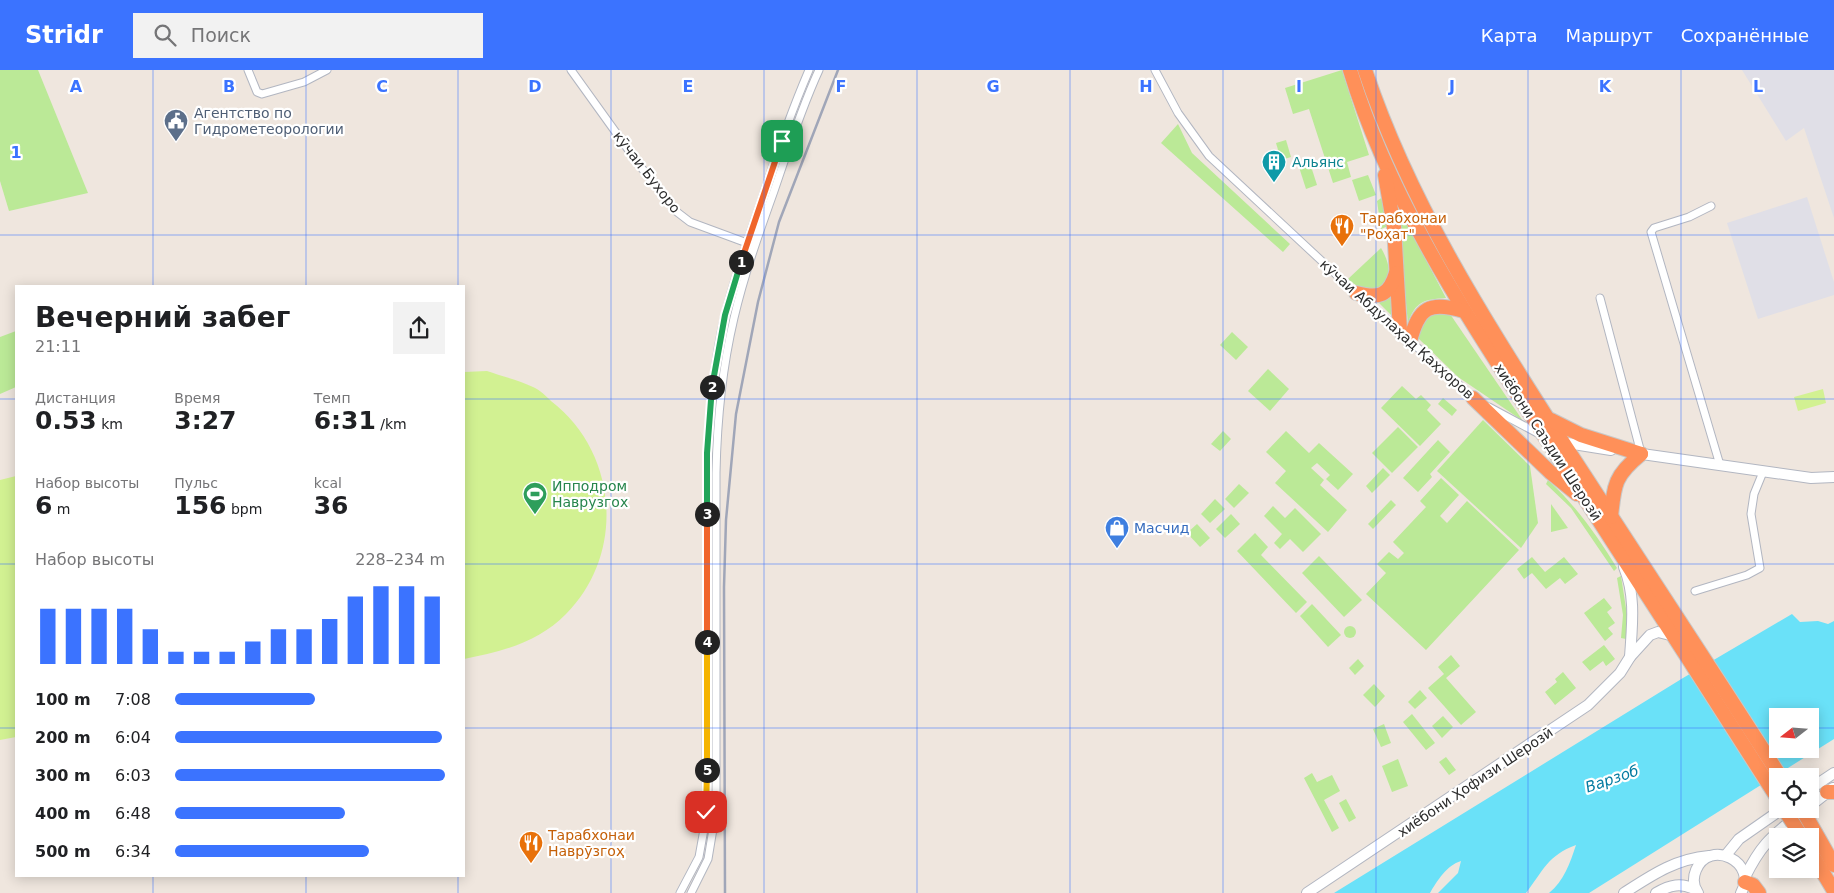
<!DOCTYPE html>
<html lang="ru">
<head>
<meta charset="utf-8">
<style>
	:root { --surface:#fff; --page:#f2f2f2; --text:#202124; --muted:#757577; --accent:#3b73ff }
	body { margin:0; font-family:"DejaVu Sans",sans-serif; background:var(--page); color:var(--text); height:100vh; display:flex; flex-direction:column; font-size:19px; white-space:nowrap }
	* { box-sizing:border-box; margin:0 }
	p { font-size:16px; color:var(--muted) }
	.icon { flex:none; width:28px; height:28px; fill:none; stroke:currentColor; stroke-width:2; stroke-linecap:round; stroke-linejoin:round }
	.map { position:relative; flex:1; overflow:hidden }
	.sheet { position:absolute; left:15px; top:215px; width:450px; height:592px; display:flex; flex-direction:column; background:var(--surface); border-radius:0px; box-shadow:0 2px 12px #0003 }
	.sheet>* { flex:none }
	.needle { width:32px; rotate:253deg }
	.buttons { position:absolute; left:1769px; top:638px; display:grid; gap:10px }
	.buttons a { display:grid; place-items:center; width:50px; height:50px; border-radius:0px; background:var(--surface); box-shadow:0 2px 12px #0003; font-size:25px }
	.pin { position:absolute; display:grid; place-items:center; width:42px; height:42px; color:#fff; margin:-21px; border-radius:10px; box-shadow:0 2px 8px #0006 }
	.km { position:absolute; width:25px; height:25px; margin:-12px; border-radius:50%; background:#222; color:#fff; font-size:14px; line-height:25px; text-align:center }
	.round { display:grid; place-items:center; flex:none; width:52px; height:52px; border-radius:0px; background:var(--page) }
	.headline { display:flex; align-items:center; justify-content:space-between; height:85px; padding:0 20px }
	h1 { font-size:28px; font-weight:600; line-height:38px }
	.figures { display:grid; grid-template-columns:repeat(3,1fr); gap:8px; height:85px; padding:5px 20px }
	.figures div { display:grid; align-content:center }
	.figures b { font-size:25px; font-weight:600 }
	.figures small { font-size:14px; font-weight:400 }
	.figures p { font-size:14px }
	.chart { height:140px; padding:10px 20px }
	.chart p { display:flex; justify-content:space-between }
	.chart svg { width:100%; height:90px; margin-top:5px; stroke:var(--accent); stroke-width:6 }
	ul { padding:0 20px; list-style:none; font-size:16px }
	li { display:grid; grid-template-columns:80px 60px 1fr; align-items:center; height:38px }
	li i { height:12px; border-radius:6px; background:var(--accent) }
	header { display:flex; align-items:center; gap:30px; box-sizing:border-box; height:70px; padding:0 25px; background:var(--accent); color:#fff }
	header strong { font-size:24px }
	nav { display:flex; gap:28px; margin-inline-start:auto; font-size:18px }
	.search { width:350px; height:45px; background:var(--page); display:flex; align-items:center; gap:12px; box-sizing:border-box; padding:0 18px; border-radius:0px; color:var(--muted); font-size:19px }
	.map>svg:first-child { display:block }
</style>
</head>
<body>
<header>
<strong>Stridr</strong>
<div class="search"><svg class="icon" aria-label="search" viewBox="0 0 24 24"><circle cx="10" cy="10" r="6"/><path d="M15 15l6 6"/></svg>Поиск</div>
<nav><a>Карта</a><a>Маршрут</a><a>Сохранённые</a></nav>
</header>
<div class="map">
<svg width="1834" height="823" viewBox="0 0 1834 823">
	<rect width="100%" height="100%" fill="#efe6de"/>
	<!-- industrial -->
	<g fill="#e0dfe7">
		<polygon points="1742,0 1834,0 1834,148 1804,58 1786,71"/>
		<polygon points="1807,127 1834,212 1834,225 1758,249 1727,153"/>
	</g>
	<!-- green -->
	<g fill="#bbe997">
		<polygon points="0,0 38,0 88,123 9,141 0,111"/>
		<polygon points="1342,0 1369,85 1347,92 1351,107 1333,113 1309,39 1293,44 1285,18"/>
		<polygon points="1178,54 1192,83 1290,174 1283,182 1161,73"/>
		<polygon points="1286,70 1291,87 1281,90 1276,73"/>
		<polygon points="1309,90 1317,115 1306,119 1298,94"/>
		<polygon points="1368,105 1376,125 1359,131 1352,110"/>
		<polygon points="1384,126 1388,156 1381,159 1377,131"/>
		<path d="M 1396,133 L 1446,228 C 1424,229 1415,232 1408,253 Z"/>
		<path d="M 1381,178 C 1388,190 1391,200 1387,215 C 1372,222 1361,221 1348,209 Z"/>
		<polygon points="1392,226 1394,248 1377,231"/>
		<polygon points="1431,242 1450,244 1523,351 1458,307 1418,268 1420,252"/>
		<polygon points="16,261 16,317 0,324 0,267"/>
		<polygon points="1232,262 1248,277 1236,290 1220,275"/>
		<polygon points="1268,299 1289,319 1270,341 1248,321"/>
		<polygon points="1402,316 1416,329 1421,325 1431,335 1427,340 1441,354 1420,376 1381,338"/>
		<polygon points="1443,328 1457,340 1452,346 1438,334"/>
		<polygon points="1483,350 1530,396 1538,453 1521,478 1437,401"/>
		<polygon points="1398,357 1418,377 1392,403 1372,383"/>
		<polygon points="1223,361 1231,369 1220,381 1211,374"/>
		<polygon points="1286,361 1309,383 1319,373 1353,404 1338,420 1326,409 1330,405 1317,393 1311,398 1324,410 1320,415 1347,440 1328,462 1275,413 1286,401 1266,382"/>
		<polygon points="1438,370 1450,382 1430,404 1432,407 1418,422 1403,408"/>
		<polygon points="1383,398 1390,405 1372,423 1366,416"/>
		<polygon points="1441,408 1459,425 1440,446 1447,453 1467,431 1519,480 1426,580 1366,524 1386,503 1377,494 1389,482 1398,489 1404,483 1393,472 1426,437 1420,431"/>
		<path d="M 1548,410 C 1577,437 1596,464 1617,498 L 1614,501 L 1571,438 L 1546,414 Z"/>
		<polygon points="1239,414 1249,423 1234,438 1225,429"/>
		<polygon points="1215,429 1225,439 1210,453 1201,444"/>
		<polygon points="1391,430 1396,435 1373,459 1368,454"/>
		<polygon points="1551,434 1568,458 1551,462"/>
		<polygon points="1273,436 1285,448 1295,438 1321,464 1303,482 1290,469 1280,479 1274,473 1282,464 1264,446"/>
		<polygon points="1231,444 1240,454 1225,468 1216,459"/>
		<polygon points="1197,454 1210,468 1200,477 1187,463"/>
		<polygon points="1255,463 1268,477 1261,485 1307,532 1296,543 1237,481"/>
		<polygon points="1319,486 1362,530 1344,547 1302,503"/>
		<polygon points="1532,487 1545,502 1564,487 1578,504 1565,514 1560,508 1546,519 1532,503 1524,509 1517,499"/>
		<polygon points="1621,506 1627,545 1626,569 1621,568 1623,545 1617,508"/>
		<polygon points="1604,528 1612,538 1607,542 1615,553 1608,558 1613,564 1605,571 1584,543"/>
		<polygon points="1312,534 1341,565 1328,577 1300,546"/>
		<circle cx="1350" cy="562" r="6"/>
		<polygon points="1604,575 1615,589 1606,596 1603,591 1590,601 1582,592"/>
		<polygon points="1451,585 1460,596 1446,608 1476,642 1461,655 1428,618 1444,604 1438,597"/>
		<polygon points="1358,589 1364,596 1355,605 1349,598"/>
		<polygon points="1563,602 1576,618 1555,635 1545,622 1557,612 1555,609"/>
		<polygon points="1374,614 1385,626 1375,637 1363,625"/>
		<polygon points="1420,620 1427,628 1415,639 1408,632"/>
		<polygon points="1412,644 1435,673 1426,680 1403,652"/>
		<polygon points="1443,646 1453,657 1442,668 1432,656"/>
		<polygon points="1384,654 1391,673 1381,677 1373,659"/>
		<polygon points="1446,687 1456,700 1449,705 1439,692"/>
		<polygon points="1398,689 1408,716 1392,722 1382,696"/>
		<polygon points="1312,703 1317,712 1332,705 1340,721 1324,730 1339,758 1332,762 1304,708"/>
		<polygon points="1346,729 1356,748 1349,752 1339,733"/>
	</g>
	<!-- pitch -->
	<g fill="#d2f192">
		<path d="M 487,301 C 501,306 519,310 533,317 C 540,320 546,326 551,331 C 618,382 626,484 566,544 C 539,572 501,582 464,589 L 464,302 Z"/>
		<polygon points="1823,319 1826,333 1798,341 1794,327"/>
		<polygon points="16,406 16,667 0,670 0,410"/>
	</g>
	<!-- water -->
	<path fill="#6ae1f8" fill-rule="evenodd" d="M 1792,544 L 1800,552 L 1818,551 L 1828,554 L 1834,551 L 1834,669 L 1589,823 L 1549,823 C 1564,811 1570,793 1576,775 C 1548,785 1543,801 1526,823 L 1438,823 L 1458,803 L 1461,791 C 1447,795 1437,811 1430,823 L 1334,823 L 1683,608 ZM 1778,646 L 1810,646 L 1810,679 L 1778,679 Z"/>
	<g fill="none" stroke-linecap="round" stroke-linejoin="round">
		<defs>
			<g id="street">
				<polyline points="248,0 257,22 262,24 304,12 327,0"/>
				<polyline points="571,0 640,96 677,142 690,152 747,173"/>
				<polyline points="1155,0 1178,43 1209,86 1356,223 1399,260"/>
				<polyline points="1711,136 1689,147 1654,158 1651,162 1720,395"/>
				<polyline points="1600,228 1641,383"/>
				<polyline points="1409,270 1475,329"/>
				<polyline points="1489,337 1541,365"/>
				<polyline points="1695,521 1747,505 1760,498 1751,444 1754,424 1763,402"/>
				<path d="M 680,823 L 699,787 L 706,748 L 707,396 C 709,345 713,294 725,245 C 735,205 749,167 762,129 C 776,85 791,42 809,0"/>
				<path d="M 691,823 L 708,789 L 716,741 L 716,403 C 717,351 722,299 734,248 C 744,205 759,163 774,121 C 788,80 801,39 819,0"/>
			</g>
			<g id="secondary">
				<polyline points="1561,372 1611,380"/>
				<polyline points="1635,383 1811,408 1834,407"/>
				<path d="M 1624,497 C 1636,526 1632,556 1630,587"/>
				<polyline points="1810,719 1834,703"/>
				<polyline points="1810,736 1833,718"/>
				<polyline points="1726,785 1739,769 1782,739"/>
				<path d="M 1745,807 C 1760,777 1769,768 1796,747"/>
				<polyline points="1307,823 1588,635 1620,603 1630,587 1650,565 1658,562 1674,566"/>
				<path d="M 1624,823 C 1652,805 1675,789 1709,786"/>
				<path d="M 1656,823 C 1670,815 1681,812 1696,820"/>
				<path d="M 1698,823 C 1693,816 1693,807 1696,800 C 1709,768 1759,792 1741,823"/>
			</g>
			<g id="highway">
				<path d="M 1350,0 C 1391,135 1470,250 1545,367 C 1623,487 1701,608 1778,729"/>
				<path d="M 1365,0 C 1410,135 1486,252 1562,371 C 1635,483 1708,594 1780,706"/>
				<polyline points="1385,105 1394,157 1400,261"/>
				<path d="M 1356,223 C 1379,229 1389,226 1396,203"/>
				<path d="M 1410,271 C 1419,237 1429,231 1464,241"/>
				<polyline points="1473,328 1550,402 1577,424"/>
				<polyline points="1551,350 1581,365 1641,384"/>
				<path d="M 1611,447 C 1614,414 1615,405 1641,384"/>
				<polyline points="1827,722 1834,722"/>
				<polyline points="1806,746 1834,795"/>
				<polyline points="1793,753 1801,766"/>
				<polyline points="1810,781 1834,821"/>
				<polyline points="1745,812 1753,815 1759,823"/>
			</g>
		</defs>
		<!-- street casing -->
		<use href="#street" stroke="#b2b6c1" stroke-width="9"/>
		<!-- secondary casing -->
		<use href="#secondary" stroke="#b2b6c1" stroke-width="12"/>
		<!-- highway casing -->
		<use href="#highway" stroke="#c8c8c8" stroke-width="16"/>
		<!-- street -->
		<use href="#street" stroke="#fff" stroke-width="7"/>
		<!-- secondary -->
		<use href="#secondary" stroke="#fff" stroke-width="10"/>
		<!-- highway -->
		<use href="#highway" stroke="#ff9059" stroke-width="14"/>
		<!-- rail -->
		<polyline stroke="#a0a6b8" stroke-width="2.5" points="725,823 724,517 726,450 736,344 758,232 779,152 838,0"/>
		<defs>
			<g id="highway-bridge">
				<polyline points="1784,739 1793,753"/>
				<polyline points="1801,739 1806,746"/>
			</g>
		</defs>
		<!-- highway-bridge casing -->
		<use href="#highway-bridge" stroke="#c8c8c8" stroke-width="16" stroke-linecap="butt"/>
		<!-- highway-bridge -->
		<use href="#highway-bridge" stroke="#ff9059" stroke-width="14"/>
	</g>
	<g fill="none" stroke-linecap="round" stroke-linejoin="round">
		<defs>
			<polyline id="split-1" points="741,192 782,71"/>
			<polyline id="split-2" points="712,317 725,245 741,192"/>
			<polyline id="split-3" points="707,444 707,383 712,317"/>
			<polyline id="split-4" points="707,444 707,572"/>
			<polyline id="split-5" points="707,572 707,700"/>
			<polyline id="split-6" points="706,742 707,700"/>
		</defs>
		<!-- split-1 casing -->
		<use href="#split-1" stroke="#fff" stroke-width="10"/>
		<!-- split-2 casing -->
		<use href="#split-2" stroke="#fff" stroke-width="10"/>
		<!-- split-3 casing -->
		<use href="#split-3" stroke="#fff" stroke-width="10"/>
		<!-- split-4 casing -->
		<use href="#split-4" stroke="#fff" stroke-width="10"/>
		<!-- split-5 casing -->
		<use href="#split-5" stroke="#fff" stroke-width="10"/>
		<!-- split-6 casing -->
		<use href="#split-6" stroke="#fff" stroke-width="10"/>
		<!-- split-1 -->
		<use href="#split-1" stroke="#f0652b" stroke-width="6"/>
		<!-- split-2 -->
		<use href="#split-2" stroke="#22a559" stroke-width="6"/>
		<!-- split-3 -->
		<use href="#split-3" stroke="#22a559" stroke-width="6"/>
		<!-- split-4 -->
		<use href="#split-4" stroke="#f0652b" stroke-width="6"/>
		<!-- split-5 -->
		<use href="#split-5" stroke="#f5b400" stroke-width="6"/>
		<!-- split-6 -->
		<use href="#split-6" stroke="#f5b400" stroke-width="6"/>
	</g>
	<!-- grid -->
	<path fill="none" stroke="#3b73ff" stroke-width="1" stroke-opacity="0.55" d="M 153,0 L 153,216M 306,0 L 306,216M 458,0 L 458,216M 611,0 L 611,823M 764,0 L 764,823M 917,0 L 917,823M 1070,0 L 1070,823M 1223,0 L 1223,823M 1376,0 L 1376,823M 1528,0 L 1528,823M 1681,0 L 1681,823M 0,165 L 1834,165M 0,329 L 16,329M 464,329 L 1834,329M 0,494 L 16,494M 464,494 L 1834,494M 0,658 L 16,658M 464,658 L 1778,658M 1810,658 L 1834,658M 153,806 L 153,823M 306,806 L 306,823M 458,806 L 458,823"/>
	<!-- icons -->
	<defs>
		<symbol id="civic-pin" viewBox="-11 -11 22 30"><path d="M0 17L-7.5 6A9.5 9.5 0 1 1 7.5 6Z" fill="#5c6f8a" stroke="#fff"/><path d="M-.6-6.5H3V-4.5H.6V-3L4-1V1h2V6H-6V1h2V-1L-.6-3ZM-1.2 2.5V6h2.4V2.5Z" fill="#fff"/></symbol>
		<symbol id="building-pin" viewBox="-11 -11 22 30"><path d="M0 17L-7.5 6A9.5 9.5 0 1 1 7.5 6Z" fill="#0f9aa8" stroke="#fff"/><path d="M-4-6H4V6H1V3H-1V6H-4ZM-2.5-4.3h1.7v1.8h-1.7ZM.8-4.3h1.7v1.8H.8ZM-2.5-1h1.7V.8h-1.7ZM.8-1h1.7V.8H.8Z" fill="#fff"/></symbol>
		<symbol id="restaurant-pin" viewBox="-11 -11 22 30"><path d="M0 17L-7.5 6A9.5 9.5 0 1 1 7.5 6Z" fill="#e8710a" stroke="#fff"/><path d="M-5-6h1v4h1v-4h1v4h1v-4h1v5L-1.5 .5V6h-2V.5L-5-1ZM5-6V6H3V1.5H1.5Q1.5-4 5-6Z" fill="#fff"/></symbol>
		<symbol id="stadium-pin" viewBox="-11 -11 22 30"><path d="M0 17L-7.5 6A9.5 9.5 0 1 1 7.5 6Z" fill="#2e9e5b" stroke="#fff"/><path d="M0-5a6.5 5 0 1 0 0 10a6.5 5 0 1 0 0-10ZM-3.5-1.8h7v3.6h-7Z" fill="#fff"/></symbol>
		<symbol id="shop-pin" viewBox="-11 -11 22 30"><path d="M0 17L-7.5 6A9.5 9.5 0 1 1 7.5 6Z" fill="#3f7fe0" stroke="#fff"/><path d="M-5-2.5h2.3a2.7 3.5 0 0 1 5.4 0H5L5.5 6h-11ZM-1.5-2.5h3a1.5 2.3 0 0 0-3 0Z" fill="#fff"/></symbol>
	</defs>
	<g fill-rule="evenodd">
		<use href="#civic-pin" x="162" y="37" width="28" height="38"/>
		<use href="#building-pin" x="1260" y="78" width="28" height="38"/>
		<use href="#restaurant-pin" x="1328" y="142" width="28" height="38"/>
		<use href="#stadium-pin" x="521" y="410" width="28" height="38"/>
		<use href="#shop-pin" x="1103" y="444" width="28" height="38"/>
		<use href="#restaurant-pin" x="517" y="759" width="28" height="38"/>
	</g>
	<g text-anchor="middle" stroke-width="4.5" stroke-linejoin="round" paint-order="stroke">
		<!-- service labels -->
		<g font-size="14" fill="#4e5e75" stroke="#fff" text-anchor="start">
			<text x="194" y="48">Агентство по<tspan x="194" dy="16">Гидрометеорологии</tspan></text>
		</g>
		<!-- culture labels -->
		<g font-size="14" fill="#0d838f" stroke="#fff" text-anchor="start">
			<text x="1292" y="97">Альянс</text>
		</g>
		<!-- street labels -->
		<g font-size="14" fill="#2c2c2c" stroke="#fff">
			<text transform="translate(647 102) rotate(52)" y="5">кӯчаи Бухоро</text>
			<text transform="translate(1397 259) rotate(42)" y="5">кӯчаи Абдулаҳад Қаҳҳоров</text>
			<text transform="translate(1548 372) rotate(57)" y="5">хиёбони Саъдии Шерозӣ</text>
			<text transform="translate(1475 712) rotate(-34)" y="5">хиёбони Ҳофизи Шерозӣ</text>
		</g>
		<!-- food labels -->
		<g font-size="14" fill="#c56008" stroke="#fff" text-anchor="start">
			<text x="1360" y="153">Тарабхонаи<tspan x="1360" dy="16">"Роҳат"</tspan></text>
			<text x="548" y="770">Тарабхонаи<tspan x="548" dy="16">Наврӯзгоҳ</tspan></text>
		</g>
		<!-- leisure labels -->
		<g font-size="14" fill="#27864d" stroke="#fff" text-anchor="start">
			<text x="552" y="421">Ипподром<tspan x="552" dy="16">Наврузгох</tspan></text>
		</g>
		<!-- shop labels -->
		<g font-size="14" fill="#366cbe" stroke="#fff" text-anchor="start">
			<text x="1134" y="463">Масчид</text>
		</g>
		<!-- water labels -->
		<g font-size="15" font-style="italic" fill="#047ba1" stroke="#fff">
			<text transform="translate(1612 709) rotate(-19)" y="5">Варзоб</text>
		</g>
	</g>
	<g font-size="16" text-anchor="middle" font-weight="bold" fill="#3b73ff" stroke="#fff" stroke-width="4.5" stroke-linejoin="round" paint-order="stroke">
		<text x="76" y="22">A</text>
		<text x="229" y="22">B</text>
		<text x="382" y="22">C</text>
		<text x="535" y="22">D</text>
		<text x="688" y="22">E</text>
		<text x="841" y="22">F</text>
		<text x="993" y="22">G</text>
		<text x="1146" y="22">H</text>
		<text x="1299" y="22">I</text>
		<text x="1452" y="22">J</text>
		<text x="1605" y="22">K</text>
		<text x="1758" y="22">L</text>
		<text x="16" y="88">1</text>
	</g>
</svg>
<div class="buttons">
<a><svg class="needle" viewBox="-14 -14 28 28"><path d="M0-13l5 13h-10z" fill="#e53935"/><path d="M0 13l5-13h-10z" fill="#757577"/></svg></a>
<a><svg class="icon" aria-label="locate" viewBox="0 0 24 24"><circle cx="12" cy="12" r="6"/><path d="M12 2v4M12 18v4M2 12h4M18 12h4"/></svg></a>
<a><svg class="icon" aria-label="layers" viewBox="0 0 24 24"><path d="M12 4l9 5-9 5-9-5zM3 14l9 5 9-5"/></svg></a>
</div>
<div class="pin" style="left:782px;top:71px;background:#1e9e55"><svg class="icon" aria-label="arrive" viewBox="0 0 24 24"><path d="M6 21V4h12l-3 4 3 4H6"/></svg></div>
<div class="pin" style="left:706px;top:742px;background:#d93025"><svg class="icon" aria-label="check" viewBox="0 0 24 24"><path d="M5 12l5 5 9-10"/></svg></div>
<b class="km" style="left:741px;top:192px">1</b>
<b class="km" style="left:712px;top:317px">2</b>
<b class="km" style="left:707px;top:444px">3</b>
<b class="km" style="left:707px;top:572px">4</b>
<b class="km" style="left:707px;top:700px">5</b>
<section class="sheet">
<div class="headline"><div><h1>Вечерний забег</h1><p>21:11</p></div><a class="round"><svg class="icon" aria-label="share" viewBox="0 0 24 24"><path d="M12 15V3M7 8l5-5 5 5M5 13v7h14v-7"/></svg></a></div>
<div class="figures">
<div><p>Дистанция</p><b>0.53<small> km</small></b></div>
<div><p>Время</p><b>3:27</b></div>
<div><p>Темп</p><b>6:31<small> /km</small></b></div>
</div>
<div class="figures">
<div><p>Набор высоты</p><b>6<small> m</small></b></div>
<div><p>Пульс</p><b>156<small> bpm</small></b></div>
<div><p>kcal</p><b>36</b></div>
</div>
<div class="chart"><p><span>Набор высоты</span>228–234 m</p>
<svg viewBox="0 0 160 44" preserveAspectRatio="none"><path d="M5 44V17M15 44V17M25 44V17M35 44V17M45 44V27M55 44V38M65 44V38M75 44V38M85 44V33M95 44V27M105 44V27M115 44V22M125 44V11M135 44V6M145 44V6M155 44V11"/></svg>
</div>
<ul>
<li><b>100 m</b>7:08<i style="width:52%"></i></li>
<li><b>200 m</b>6:04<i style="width:99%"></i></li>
<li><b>300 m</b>6:03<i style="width:100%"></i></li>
<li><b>400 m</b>6:48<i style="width:63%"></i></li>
<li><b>500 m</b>6:34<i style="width:72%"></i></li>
</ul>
</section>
</div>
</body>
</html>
